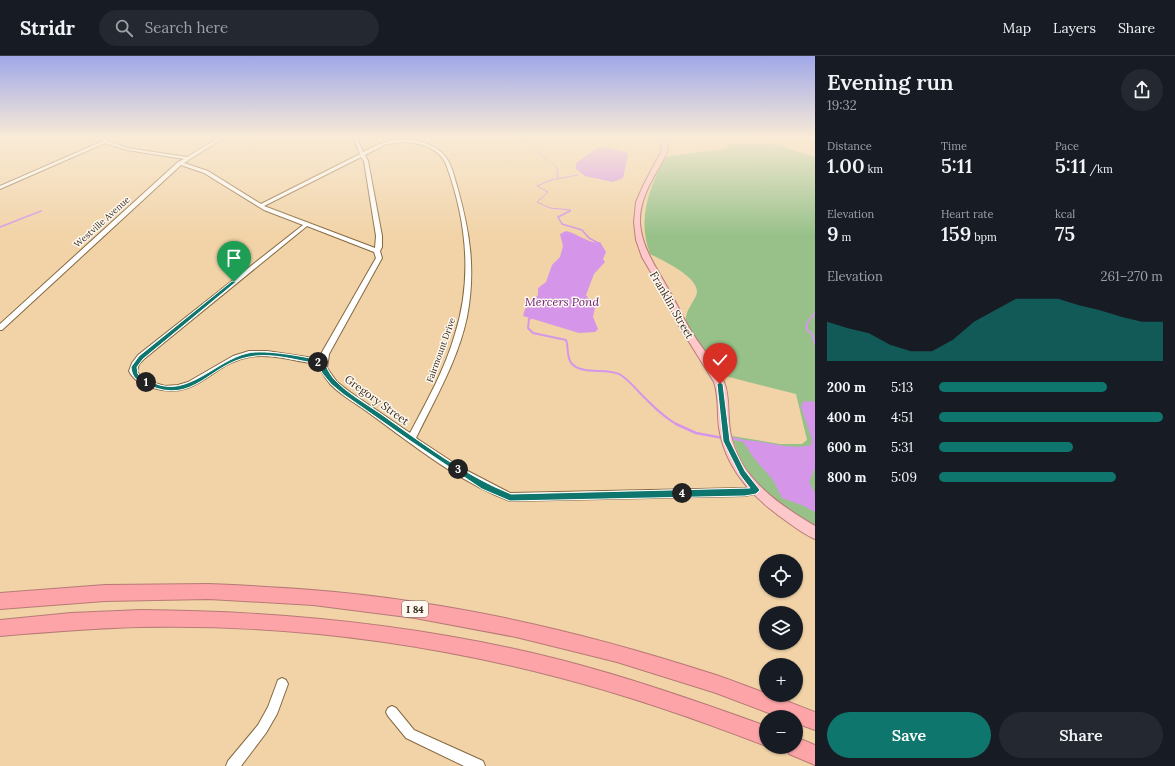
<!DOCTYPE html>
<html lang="en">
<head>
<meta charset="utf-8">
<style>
	:root { --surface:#171b24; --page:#242831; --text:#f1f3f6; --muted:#9ea1a6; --line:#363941; --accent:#0f766e }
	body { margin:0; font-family:Lora,serif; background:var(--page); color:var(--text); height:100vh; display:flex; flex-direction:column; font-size:15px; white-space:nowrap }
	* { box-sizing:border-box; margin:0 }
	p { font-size:13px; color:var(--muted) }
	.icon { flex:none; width:22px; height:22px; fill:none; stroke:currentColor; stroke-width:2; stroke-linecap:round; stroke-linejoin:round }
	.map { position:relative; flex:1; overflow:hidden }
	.side { display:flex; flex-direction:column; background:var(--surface); width:360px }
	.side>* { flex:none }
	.tools { position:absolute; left:759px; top:498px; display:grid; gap:8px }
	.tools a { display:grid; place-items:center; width:44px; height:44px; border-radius:50%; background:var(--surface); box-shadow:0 1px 3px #0004; font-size:20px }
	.pin { position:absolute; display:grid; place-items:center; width:34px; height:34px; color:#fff; margin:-41px -17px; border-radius:50% 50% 50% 0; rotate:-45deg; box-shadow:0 0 4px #0007 }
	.pin .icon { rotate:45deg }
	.km { position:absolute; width:20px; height:20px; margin:-10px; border-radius:50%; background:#222; color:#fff; font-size:11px; line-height:20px; text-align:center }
	.round { display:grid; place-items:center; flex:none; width:42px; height:42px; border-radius:21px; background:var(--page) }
	.headline { display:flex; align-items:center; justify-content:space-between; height:68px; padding:0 12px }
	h1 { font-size:22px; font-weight:600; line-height:30px }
	.stats { display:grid; grid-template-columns:repeat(3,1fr); gap:6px; height:68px; padding:4px 12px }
	.stats div { display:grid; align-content:center }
	.stats b { font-size:20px; font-weight:600 }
	.stats small { font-size:11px; font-weight:400 }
	.stats p { font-size:11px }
	.chart { height:112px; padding:8px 12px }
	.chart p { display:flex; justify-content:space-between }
	.chart svg { width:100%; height:72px; margin-top:4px; fill:var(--accent); opacity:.7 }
	.action { display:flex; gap:8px; margin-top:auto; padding:8px 12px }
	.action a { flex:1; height:46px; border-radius:24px; background:var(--accent); color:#fff; font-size:16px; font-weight:600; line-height:46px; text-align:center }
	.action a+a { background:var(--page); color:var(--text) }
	ul { padding:0 12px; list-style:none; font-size:13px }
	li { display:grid; grid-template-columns:64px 48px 1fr; align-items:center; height:30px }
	li i { height:10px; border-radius:5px; background:var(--accent) }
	header { display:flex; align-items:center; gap:24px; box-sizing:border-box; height:56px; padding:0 20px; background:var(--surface); border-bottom:1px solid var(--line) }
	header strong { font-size:19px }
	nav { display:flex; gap:22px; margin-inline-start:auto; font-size:14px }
	.search { width:280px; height:36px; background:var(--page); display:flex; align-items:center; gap:10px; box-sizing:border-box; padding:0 14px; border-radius:22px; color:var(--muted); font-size:15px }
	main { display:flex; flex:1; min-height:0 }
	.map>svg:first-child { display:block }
</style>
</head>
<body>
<header>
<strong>Stridr</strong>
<div class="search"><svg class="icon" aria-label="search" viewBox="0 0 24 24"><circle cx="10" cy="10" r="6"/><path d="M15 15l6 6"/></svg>Search here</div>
<nav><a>Map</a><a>Layers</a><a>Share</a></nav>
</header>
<main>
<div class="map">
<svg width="815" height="710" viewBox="0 0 815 710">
	<rect width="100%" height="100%" fill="#f1d3a7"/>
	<!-- green -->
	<path fill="#97c189" d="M 728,88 L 774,88 L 815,101 L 815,469 C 777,447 744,425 732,380 L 780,388 L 802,388 L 807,384 L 796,338 L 721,319 C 716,311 688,275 686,269 C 684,257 691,250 696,240 C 704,223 662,204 650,198 C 637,162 649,133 665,101 L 727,92 Z"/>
	<!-- water -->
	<g fill="#d596e9">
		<polygon points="605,91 626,96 628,99 623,122 613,126 585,120 576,113 576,107 597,92"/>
		<path d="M 566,175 C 577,177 590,189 600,186 L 606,196 L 603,203 L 605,206 L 594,218 L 586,239 L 595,252 L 593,261 L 598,273 L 595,276 L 579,277 L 523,260 L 525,253 L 538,239 L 538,232 L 546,226 L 552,209 L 560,201 L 563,190 L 560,178 Z"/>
		<path d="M 808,345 L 815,346 L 815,412 L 809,426 L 815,437 L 815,456 L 804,450 L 782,442 L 773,424 L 753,401 L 742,384 C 765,384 787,395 811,389 L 812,383 L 801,351 L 803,346 Z"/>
	</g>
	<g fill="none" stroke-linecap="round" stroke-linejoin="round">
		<!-- stream-far3 -->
		<g stroke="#d596e9" stroke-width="1">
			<polyline points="521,81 547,104"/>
			<polyline points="553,108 557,112 558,122"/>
			<polyline points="39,156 41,155"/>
			<polyline points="568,156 571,154 550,152 537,146 548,136 537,130 551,124 578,119"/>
		</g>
		<!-- stream-far2 -->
		<g stroke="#d596e9" stroke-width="1.5">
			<polyline points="570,155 558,161 562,168 582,174 589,182 600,188"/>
			<polyline points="0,171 41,155"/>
		</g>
		<!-- stream-far1 -->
		<g stroke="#d596e9" stroke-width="2">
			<polyline points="815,257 807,267 807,274 812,278 815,288"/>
			<path d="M 533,261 L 529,263 L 528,272 L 533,277 L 566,284 C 569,291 566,302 572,308 C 583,319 605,312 619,318 C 628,323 633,330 640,337 C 651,348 663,361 678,369"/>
		</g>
		<!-- stream -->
		<g stroke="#d596e9" stroke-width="2.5">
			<polyline points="676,368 696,377 723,382"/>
			<polyline points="731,382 744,385"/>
		</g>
		<defs>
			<g id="minor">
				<path d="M 99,81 L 103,81 L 108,85 L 127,92 L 187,101 L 220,81 L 225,81 L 184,107 L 208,115 L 261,148 L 360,98 L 353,81 L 357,81 L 363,96 C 370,93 377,88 385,86 C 402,81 426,83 440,95 C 451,104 453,117 457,130 C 470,176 476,214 467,261 C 458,304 435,343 416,382 L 460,411 L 510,437 L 745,432 L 756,430 L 759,431 L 761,434 L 759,437 L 745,440 L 510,445 C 459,426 416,391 373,360 C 359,349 343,341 331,329 C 326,323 320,316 319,308 C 296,306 272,297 249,301 C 211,307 199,345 153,332 C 143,329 134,325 129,315 L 132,307 L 138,299 L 303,169 L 264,154 L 204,117 L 181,109 L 2,274 L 0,274 L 0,268 L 178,106 L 184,103 L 127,94 L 105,87 L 0,133 L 0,130 L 103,85 ZM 408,86 C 424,88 439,93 446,108 C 466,163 473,221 455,278 C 445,313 427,345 410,377 L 350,336 L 337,326 L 327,312 L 329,298 L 382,202 L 380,195 L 382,191 L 382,180 L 368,105 L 365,99 L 386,88 ZM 361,101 L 364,105 L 376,180 L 375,192 L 264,150 ZM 307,170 L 374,196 L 376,202 L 321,298 L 320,303 L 267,295 L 249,295 L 233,300 L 188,326 L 178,329 L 165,330 L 151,326 L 140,320 L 137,315 L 139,308 L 144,303 Z"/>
				<polygon points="282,622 286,624 288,628 277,658 266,677 241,710 226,710 228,705 258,669 268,651 278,624"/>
				<polygon points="392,650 396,652 414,674 483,705 485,710 464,710 406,682 388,660 386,656 388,652"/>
			</g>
			<path id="major" d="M 656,81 L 662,81 L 667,88 L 668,94 C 657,118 639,139 640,167 C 642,194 659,215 671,238 C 679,251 684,265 693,278 C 703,294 716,308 724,326 C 729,338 728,352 729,365 C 730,383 737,401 747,415 C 765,439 790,455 815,470 L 815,483 C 806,479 797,473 789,467 C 757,445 728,417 720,377 C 716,360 720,343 714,326 L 678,268 L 663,237 L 642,201 L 636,184 L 634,166 L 636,146 L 644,128 L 662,94 L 661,88 Z"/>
			<g id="highway">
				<path d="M 209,528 C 278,531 347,535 415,546 C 517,561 618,587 716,619 C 750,631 781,643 815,656 L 815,674 L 796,667 L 796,661 L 779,661 L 716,637 L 617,606 L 516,581 L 415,562 L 313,549 L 209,543 L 105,545 L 0,553 L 0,537 L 105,529 Z"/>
				<path d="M 141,554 C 283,555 423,569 561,604 C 631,622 699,646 766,670 L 766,690 C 699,664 630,640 561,622 C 424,586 282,568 141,571 C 94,572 47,576 0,580 L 0,564 L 71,557 Z"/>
				<polygon points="796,681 815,689 815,709 789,698 786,691 796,691"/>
			</g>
		</defs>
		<!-- minor casing -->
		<use href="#minor" stroke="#846940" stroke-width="2"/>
		<!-- major casing -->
		<use href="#major" stroke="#b77a76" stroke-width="2"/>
		<!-- highway casing -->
		<use href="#highway" stroke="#b77a76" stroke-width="2"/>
		<!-- minor -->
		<use href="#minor" fill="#fff" fill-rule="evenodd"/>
		<!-- major -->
		<use href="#major" fill="#fdc8ca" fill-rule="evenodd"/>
		<!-- highway -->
		<use href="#highway" fill="#fca4a7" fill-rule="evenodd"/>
	</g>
	<!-- sky -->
	<linearGradient id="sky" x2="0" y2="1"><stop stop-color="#a0a8e8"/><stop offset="0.45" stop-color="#f9ebd7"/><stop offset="1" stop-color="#f9ebd7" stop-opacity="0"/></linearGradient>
	<rect width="815" height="180" fill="url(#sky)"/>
	<!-- route -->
	<path fill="#0f766e" stroke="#fff" d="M 232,225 L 236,226 L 143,303 L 137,311 L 138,318 C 142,323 148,324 154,327 C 188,342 216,304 248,297 C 265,293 307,301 324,305 C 327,312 329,317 334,323 C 347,337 365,347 381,358 C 422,387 464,419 511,438 L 750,432 L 740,419 L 723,385 L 717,328 L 720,326 L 723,328 L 730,385 L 745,415 L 760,434 L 756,438 L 745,440 L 510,445 L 482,433 L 409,384 L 343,338 L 331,328 L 322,317 L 319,308 C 298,305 271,296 249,301 C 209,308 194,350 148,329 C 138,325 132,323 131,311 L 139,300 Z"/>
	<g text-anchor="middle" stroke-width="3" stroke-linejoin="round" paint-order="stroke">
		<!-- far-street labels -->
		<g font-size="9" fill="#382c1b" stroke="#fef8f0">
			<text transform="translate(102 166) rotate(-42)" y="3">Westville Avenue</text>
			<text transform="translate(441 294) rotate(-70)" y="3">Fairmount Drive</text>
		</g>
		<!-- shield labels -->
		<rect fill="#fef8f0" stroke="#73695b" stroke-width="1" x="402" y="545" width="26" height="16" rx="3"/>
		<g font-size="10" font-weight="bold" fill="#382c1b">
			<text x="415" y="557">I 84</text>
		</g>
		<!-- street labels -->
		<g font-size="11" fill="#382c1b" stroke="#fef8f0">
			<text transform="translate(672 249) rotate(60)" y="4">Franklin Street</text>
			<text transform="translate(377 344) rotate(36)" y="4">Gregory Street</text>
		</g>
		<!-- water labels -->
		<g font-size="12" font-style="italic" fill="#671a7d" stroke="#fef8f0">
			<text x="562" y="250">Mercers Pond</text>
		</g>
	</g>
</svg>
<div class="tools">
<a><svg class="icon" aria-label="locate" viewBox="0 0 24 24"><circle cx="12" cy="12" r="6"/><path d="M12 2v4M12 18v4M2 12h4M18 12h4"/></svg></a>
<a><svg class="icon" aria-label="layers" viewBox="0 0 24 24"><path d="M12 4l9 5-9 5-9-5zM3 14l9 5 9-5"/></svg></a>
<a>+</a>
<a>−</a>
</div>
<div class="pin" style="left:234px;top:226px;background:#1e9e55"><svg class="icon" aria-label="arrive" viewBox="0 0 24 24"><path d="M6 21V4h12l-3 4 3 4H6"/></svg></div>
<div class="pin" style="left:720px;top:328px;background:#d93025"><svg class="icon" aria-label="check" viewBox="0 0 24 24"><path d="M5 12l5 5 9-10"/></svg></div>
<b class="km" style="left:146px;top:326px">1</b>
<b class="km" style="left:318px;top:306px">2</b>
<b class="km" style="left:458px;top:413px">3</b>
<b class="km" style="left:682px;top:437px">4</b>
</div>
<section class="side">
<div class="headline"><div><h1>Evening run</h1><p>19:32</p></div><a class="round"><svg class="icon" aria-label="share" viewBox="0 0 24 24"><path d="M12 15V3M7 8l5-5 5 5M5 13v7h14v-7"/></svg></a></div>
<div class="stats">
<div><p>Distance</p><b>1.00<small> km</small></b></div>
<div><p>Time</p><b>5:11</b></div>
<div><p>Pace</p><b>5:11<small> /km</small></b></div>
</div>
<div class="stats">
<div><p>Elevation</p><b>9<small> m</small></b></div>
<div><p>Heart rate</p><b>159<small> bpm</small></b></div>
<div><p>kcal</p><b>75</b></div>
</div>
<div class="chart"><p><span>Elevation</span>261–270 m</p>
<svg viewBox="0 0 160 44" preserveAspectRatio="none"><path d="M0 44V20L10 24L20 27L30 34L40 38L50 38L60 31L70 20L80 13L90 6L100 6L110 6L120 10L130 13L140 17L150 20L160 20V44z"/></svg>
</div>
<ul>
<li><b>200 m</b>5:13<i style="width:75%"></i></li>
<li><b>400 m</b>4:51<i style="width:100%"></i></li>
<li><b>600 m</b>5:31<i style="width:60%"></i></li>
<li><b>800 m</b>5:09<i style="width:79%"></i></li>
</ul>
<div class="action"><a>Save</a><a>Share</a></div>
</section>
</main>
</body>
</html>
